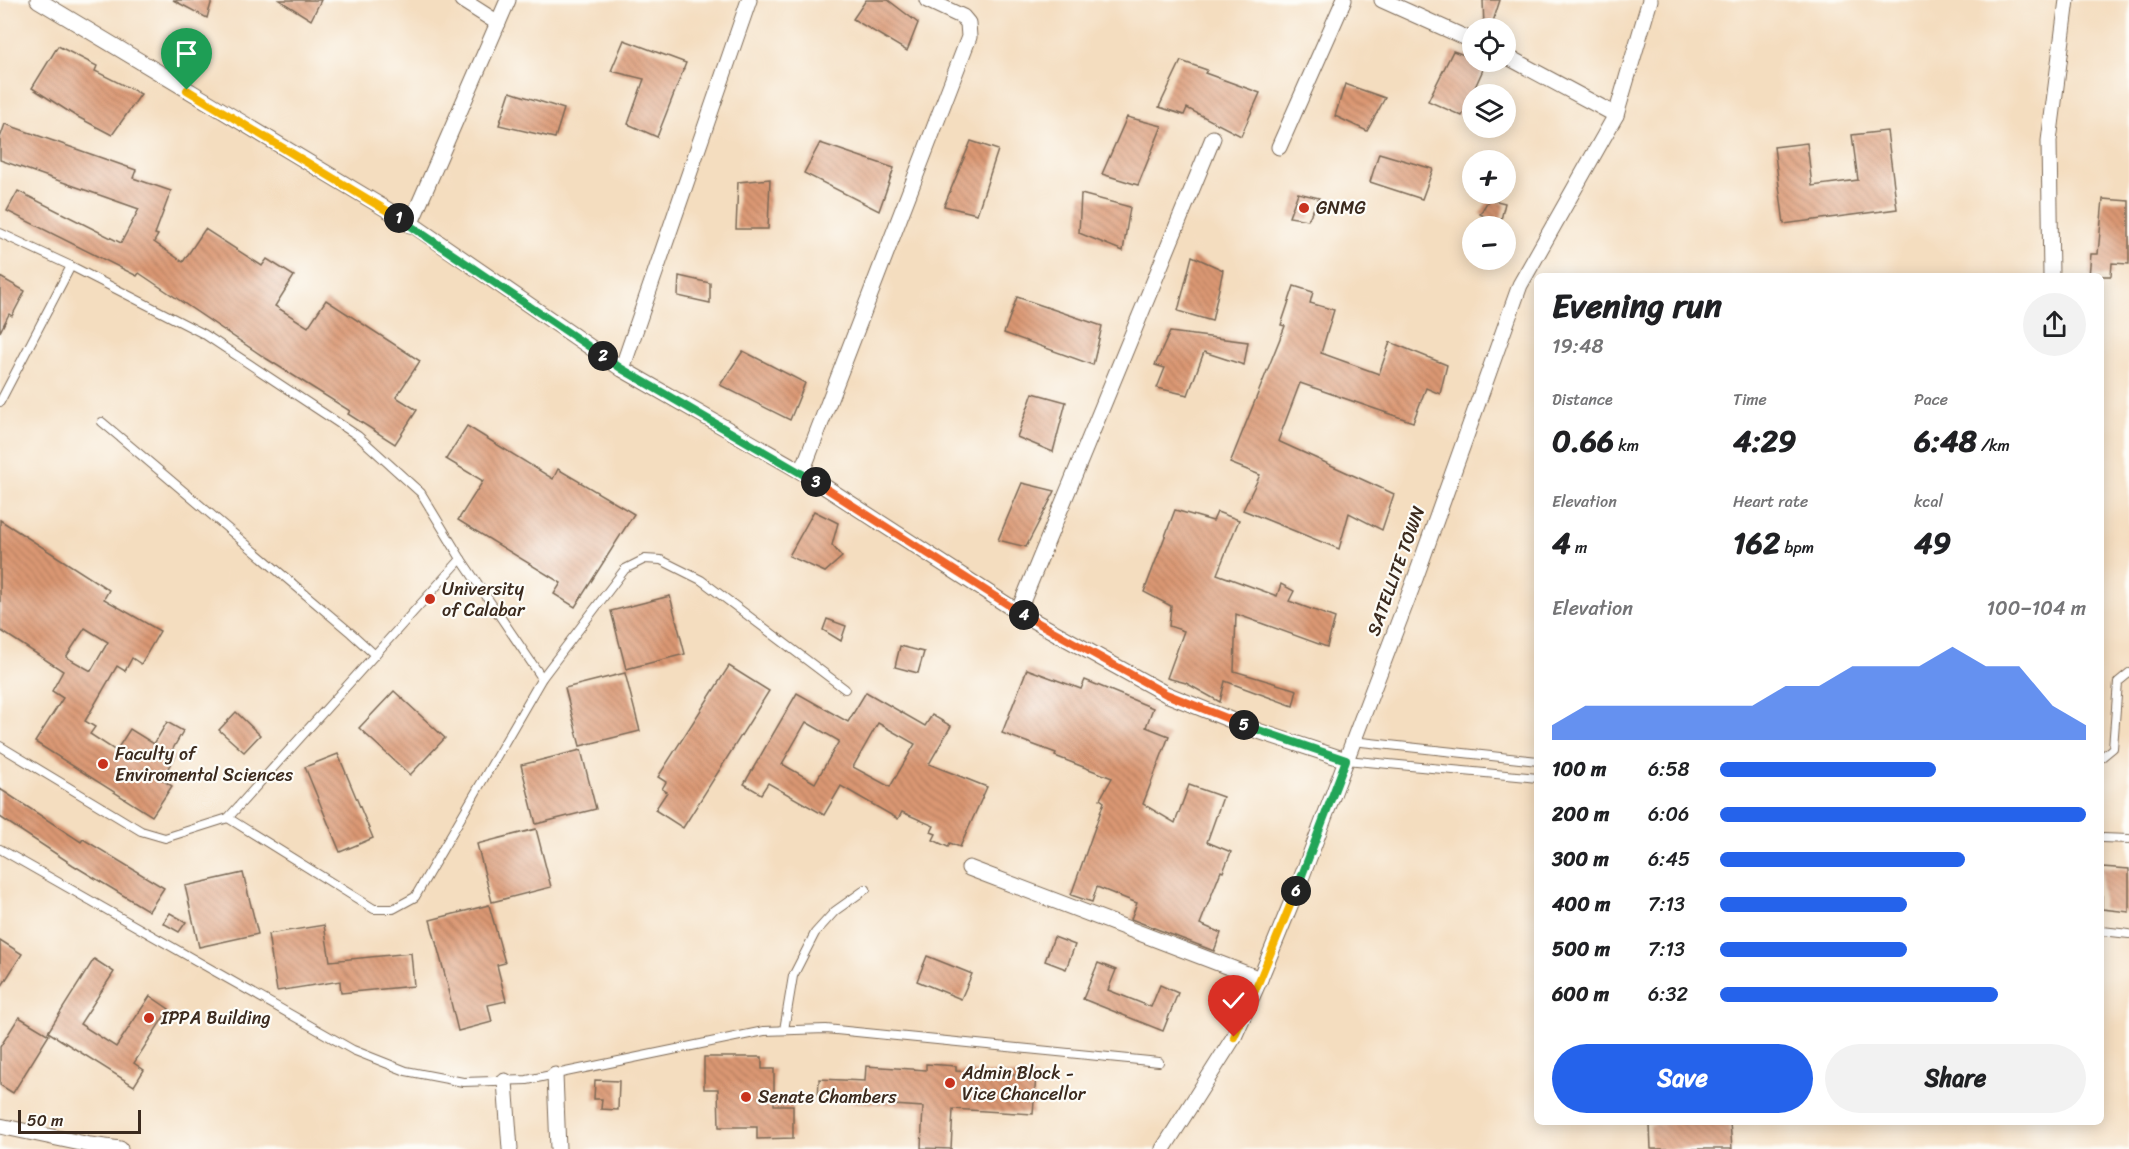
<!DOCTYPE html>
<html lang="en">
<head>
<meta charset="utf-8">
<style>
	:root { --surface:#fff; --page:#f2f2f2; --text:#202124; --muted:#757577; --accent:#2563eb }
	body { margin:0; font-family:Sriracha,sans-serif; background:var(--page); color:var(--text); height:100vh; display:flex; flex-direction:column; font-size:22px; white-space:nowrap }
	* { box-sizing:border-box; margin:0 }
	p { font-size:20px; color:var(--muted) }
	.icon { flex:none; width:33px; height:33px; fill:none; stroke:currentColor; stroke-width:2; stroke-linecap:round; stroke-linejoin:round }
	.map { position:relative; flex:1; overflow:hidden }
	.drawer { position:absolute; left:1534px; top:273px; width:570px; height:852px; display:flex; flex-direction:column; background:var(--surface); border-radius:9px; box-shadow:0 3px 15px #0003 }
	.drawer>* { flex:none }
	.tools { position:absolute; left:1462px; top:18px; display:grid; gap:12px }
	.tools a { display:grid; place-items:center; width:54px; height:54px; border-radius:50%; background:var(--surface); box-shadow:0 3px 15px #0003; font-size:30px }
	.scale { position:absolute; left:18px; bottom:15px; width:123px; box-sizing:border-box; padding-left:6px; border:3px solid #3b2a1e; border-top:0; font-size:16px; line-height:21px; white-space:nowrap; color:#3b2a1e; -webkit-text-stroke:4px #fdfcf7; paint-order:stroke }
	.pin { position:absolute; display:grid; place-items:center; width:51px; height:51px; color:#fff; margin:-62px -26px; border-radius:50% 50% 50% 0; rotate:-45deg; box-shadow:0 0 6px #0007 }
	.pin .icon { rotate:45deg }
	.km { position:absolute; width:30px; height:30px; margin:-15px; border-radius:50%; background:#222; color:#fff; font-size:16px; line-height:30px; text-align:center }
	.round { display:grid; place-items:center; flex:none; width:63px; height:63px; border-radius:32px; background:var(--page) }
	.summary { display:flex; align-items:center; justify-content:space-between; height:102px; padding:0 18px }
	h1 { font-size:33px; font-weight:700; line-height:45px }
	.metrics { display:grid; grid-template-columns:repeat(3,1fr); gap:9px; height:102px; padding:6px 18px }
	.metrics div { display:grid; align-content:center }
	.metrics b { font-size:30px; font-weight:700 }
	.metrics small { font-size:16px; font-weight:400 }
	.metrics p { font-size:16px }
	.chart { height:168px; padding:12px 18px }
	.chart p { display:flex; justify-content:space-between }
	.chart svg { width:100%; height:108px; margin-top:6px; fill:var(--accent); opacity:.7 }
	.action { display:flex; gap:12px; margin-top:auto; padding:12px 18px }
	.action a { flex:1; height:69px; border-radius:36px; background:var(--accent); color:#fff; font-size:24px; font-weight:700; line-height:69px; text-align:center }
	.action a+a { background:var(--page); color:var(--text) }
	ul { padding:0 18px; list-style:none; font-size:20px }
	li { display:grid; grid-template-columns:96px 72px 1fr; align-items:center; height:45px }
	li i { height:15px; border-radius:8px; background:var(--accent) }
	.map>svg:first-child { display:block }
</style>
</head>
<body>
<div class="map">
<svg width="2129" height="1149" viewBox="0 0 2129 1149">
	<defs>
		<pattern id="building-back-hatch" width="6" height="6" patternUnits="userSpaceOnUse" patternTransform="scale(1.5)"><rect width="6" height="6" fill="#db9873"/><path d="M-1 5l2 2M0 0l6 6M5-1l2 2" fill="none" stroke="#b37c5e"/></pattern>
	</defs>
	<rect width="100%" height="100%" fill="#fdfcf7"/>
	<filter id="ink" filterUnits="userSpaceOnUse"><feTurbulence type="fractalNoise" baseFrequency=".0167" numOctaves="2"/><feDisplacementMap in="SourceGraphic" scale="12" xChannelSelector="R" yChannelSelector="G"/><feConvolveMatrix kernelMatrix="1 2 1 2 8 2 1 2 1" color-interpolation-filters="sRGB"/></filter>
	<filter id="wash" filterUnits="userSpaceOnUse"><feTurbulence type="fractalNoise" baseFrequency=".008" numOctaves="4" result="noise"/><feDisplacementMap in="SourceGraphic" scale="24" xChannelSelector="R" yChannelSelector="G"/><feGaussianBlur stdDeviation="1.35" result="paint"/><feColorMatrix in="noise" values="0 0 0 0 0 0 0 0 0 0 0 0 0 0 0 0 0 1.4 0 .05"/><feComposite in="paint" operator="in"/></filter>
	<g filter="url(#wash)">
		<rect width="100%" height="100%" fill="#f4ddbf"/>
		<g id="blocks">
			<!-- building -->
			<g fill="url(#building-back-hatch)" fill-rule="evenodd">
				<polygon points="173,0 212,0 207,18"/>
				<polygon points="279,0 321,0 311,20"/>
				<polygon points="866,0 888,0 918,23 907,51 853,19"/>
				<polygon points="1483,0 1500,0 1491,28 1484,28"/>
				<polygon points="624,40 686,63 657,137 628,124 644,79 611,71"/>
				<polygon points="58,46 97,66 95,71 141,94 112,135 74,115 32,88"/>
				<polygon points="1453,51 1473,58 1473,62 1486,63 1462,116 1428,101"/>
				<polygon points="1181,61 1207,70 1205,73 1260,93 1241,136 1187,108 1184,115 1159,107"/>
				<polygon points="1345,84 1385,98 1367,131 1335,116"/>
				<polygon points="510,92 564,109 555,138 499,125"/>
				<polygon points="1127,117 1162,126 1138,185 1102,174"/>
				<polygon points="5,124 136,170 133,178 171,191 155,234 158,235 154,242 183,262 205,229 262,266 267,259 294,276 275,306 308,327 326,300 420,361 396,397 417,410 395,444 348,414 350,411 267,359 139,273 137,276 7,211 18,191 121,243 139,209 0,160 0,138"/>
				<polygon points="1887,131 1897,209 1784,224 1774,147 1807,143 1812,186 1858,180 1852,135"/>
				<polygon points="971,141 998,150 977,214 944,206"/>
				<polygon points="820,143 894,168 879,211 804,173"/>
				<polygon points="1379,153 1433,169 1422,199 1370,182"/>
				<polygon points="770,179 768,229 736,229 738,182"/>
				<polygon points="1298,193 1319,198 1308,220 1289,217"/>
				<polygon points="1081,194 1130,207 1123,251 1079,233"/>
				<polygon points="1489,199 1505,203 1500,224 1480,214"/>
				<polygon points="2103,199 2129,201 2129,264 2112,263 2111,276 2089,276 2091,254 2098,254"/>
				<polygon points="1192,256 1223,270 1212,321 1178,311"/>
				<polygon points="679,276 710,283 710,303 678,296"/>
				<polygon points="0,277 25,291 12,316 9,314 0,332"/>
				<polygon points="1294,286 1313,292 1310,303 1334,310 1321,353 1379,374 1390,342 1447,365 1440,394 1426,388 1413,422 1300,383 1278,441 1394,494 1382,530 1349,513 1339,549 1243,510 1260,475 1230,463 1285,326 1281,325"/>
				<polygon points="1017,297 1102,326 1093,365 1004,333"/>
				<polygon points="1170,332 1248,342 1244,365 1204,352 1188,395 1157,388 1165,368 1155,365"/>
				<polygon points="743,351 805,383 790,420 720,385"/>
				<polygon points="1033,393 1066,402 1053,452 1017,437"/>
				<polygon points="467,426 553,479 558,469 634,514 575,607 554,594 561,583 458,520 483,481 446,459"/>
				<polygon points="1022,483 1055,491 1026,547 998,540"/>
				<polygon points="1175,510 1213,521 1217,512 1239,520 1217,574 1277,596 1281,584 1294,591 1289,601 1335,618 1327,647 1236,614 1234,671 1297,690 1293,706 1225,681 1220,702 1186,683 1167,678 1184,631 1169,626 1171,606 1144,592"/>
				<polygon points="814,511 838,523 832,545 842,557 825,572 789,556"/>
				<path d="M 0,520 L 109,590 L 104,599 L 160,631 L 141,664 L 132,658 L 125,671 L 117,666 L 85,721 L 95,727 L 90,734 L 116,751 L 130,729 L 154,744 L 167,722 L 183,731 L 170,754 L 175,757 L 161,779 L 172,786 L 152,816 L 35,742 L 63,698 L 52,691 L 63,671 L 0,630 ZM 85,628 L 108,642 L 91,671 L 66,657 Z"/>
				<polygon points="670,596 685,654 626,669 611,611"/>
				<polygon points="827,619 846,626 841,641 823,630"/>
				<polygon points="900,646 924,652 918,673 895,667"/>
				<polygon points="729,666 769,691 683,828 655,810 667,792 662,789 666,782 658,777"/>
				<polygon points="1027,669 1081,689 1085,680 1153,708 1146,727 1169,736 1143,804 1175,823 1189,785 1223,797 1207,842 1231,852 1223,872 1221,871 1200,924 1221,933 1214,951 1131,919 1137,903 1097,887 1092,902 1071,895 1104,802 1100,799 1112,778 1055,756 1056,753 1002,733"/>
				<polygon points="625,673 640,731 580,746 565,688"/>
				<polygon points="394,691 445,738 410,775 359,728"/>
				<path d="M 866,692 L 925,726 L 932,715 L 951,726 L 929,764 L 987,787 L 960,847 L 950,843 L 948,847 L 933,840 L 936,834 L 931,832 L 934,826 L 902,812 L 898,819 L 841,786 L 824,815 L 768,783 L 761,794 L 744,784 L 797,693 L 848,722 ZM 806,722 L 839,741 L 815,783 L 782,764 ZM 878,723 L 915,744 L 890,787 L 853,767 Z"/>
				<polygon points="236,712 260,735 244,752 219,730"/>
				<polygon points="581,750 596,809 536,824 521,765"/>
				<polygon points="338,754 373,838 340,852 305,767"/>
				<polygon points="0,789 81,842 83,839 164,888 149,911 73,865 0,817"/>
				<polygon points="536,829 551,887 492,902 477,844"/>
				<polygon points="2102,867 2129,869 2129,912 2102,909"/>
				<polygon points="243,873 258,934 199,947 185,886"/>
				<polygon points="489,905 505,963 497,965 506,1001 488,1005 492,1022 458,1031 448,990 449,990 430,920"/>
				<polygon points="170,913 186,922 179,932 163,923"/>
				<polygon points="324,925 330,961 411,953 414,986 341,993 340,981 277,991 268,934"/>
				<polygon points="1054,937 1075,945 1066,969 1045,961"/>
				<polygon points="0,940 22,954 0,989"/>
				<polygon points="927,956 972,974 961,999 917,981"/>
				<polygon points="94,959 114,972 80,1024 116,1047 150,996 169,1009 134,1063 144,1070 134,1086 48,1032"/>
				<polygon points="1098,963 1116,970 1108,990 1151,1007 1160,985 1178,993 1163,1031 1083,999"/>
				<polygon points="19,1017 49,1035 13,1093 0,1085 0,1047"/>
				<polygon points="704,1057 762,1057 762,1069 774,1069 774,1105 793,1105 793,1138 757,1139 757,1127 719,1127 718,1089 704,1089"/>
				<polygon points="926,1064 956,1066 956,1071 1036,1076 1033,1114 953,1109 951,1149 921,1148 923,1107 818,1100 819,1079 865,1081 866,1066 926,1070"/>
				<polygon points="595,1080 619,1081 618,1110 601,1109 602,1099 594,1099"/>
				<polygon points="1680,1122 1730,1122 1732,1149 1651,1149 1650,1125"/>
			</g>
		</g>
	</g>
	<g filter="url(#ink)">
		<use href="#blocks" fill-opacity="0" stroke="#7c6956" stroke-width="1.5"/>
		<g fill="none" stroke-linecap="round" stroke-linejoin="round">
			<defs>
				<g id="service">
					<polyline points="0,233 71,266 204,334 358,436 421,493 461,559 542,678"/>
					<polyline points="0,402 71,266"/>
					<polyline points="102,422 351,633 375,655"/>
					<polyline points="1352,741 1538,761"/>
					<polyline points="0,746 141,831 165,838 228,818 461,559"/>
					<polyline points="2102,757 2113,748 2118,682 2129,673"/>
					<polyline points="1346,760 1538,778"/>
					<polyline points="228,818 374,909 393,909 415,897 542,678 625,569 645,559 661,560 701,580 845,689"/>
					<polyline points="2102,838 2129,839"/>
					<polyline points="0,849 353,1050 406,1071 463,1082 527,1080 764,1031 826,1029 1159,1062"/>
					<polyline points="2102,931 2129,934"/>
					<polyline points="784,1030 793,976 815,933 835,911 866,889"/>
				</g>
				<g id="minor">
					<polyline points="38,0 416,227 622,369 802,472 1018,612 1166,694 1258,731 1346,760"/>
					<polyline points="462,0 498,23"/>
					<polyline points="1382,0 1473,41"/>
					<polyline points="1506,56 1616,115"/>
					<polyline points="1279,147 1344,0"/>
					<polyline points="410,225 508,0"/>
					<polyline points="2051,276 2049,141 2067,0"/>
					<polyline points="622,369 749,0"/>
					<polyline points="802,472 969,37 968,23 963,17 927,0"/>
					<polyline points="1018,612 1213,138"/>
					<polyline points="969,868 1260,979"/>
					<polyline points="555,1075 558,1149"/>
					<polyline points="505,1081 510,1149"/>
					<polyline points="0,1126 90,1145 120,1149"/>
					<polyline points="1163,1149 1234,1037 1260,979 1299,884 1415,579 1520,285 1616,115 1650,0"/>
				</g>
			</defs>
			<!-- service casing -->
			<use href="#service" stroke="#7c6956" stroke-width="10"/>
			<!-- minor casing -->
			<use href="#minor" stroke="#7c6956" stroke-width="17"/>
			<!-- service -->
			<use href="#service" stroke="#fff" stroke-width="8"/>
			<!-- minor -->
			<use href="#minor" stroke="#fff" stroke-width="15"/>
		</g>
	</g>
	<g fill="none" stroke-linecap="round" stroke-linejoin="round" filter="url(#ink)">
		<defs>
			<polyline id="split-1" points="187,90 399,218"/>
			<polyline id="split-2" points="399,218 603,356"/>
			<polyline id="split-3" points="603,356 622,369 816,482"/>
			<polyline id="split-4" points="816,482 1024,615"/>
			<polyline id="split-5" points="1024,615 1166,694 1244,725"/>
			<polyline id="split-6" points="1244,725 1346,760 1296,891"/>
			<polyline id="split-7" points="1234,1037 1260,979 1296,891"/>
		</defs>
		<!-- split-1 casing -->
		<use href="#split-1" stroke="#fff" stroke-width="12"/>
		<!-- split-2 casing -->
		<use href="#split-2" stroke="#fff" stroke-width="12"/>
		<!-- split-3 casing -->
		<use href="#split-3" stroke="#fff" stroke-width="12"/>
		<!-- split-4 casing -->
		<use href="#split-4" stroke="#fff" stroke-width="12"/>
		<!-- split-5 casing -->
		<use href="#split-5" stroke="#fff" stroke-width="12"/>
		<!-- split-6 casing -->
		<use href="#split-6" stroke="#fff" stroke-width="12"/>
		<!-- split-7 casing -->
		<use href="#split-7" stroke="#fff" stroke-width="12"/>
		<!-- split-1 -->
		<use href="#split-1" stroke="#f5b400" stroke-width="8"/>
		<!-- split-2 -->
		<use href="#split-2" stroke="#22a559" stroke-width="8"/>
		<!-- split-3 -->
		<use href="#split-3" stroke="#22a559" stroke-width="8"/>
		<!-- split-4 -->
		<use href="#split-4" stroke="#f0652b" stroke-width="8"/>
		<!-- split-5 -->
		<use href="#split-5" stroke="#f0652b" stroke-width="8"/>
		<!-- split-6 -->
		<use href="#split-6" stroke="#22a559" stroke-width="8"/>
		<!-- split-7 -->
		<use href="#split-7" stroke="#f5b400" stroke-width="8"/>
	</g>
	<!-- markers -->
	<g fill="#c8321e" stroke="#fdfcf7" stroke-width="2">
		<circle cx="1304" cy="208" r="6"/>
		<circle cx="430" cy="599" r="6"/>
		<circle cx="103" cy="764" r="6"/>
		<circle cx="149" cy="1018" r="6"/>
		<circle cx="950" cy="1083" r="6"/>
		<circle cx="746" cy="1097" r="6"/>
	</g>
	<g text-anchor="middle" stroke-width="4.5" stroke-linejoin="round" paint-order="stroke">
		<!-- poi labels -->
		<g font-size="18" fill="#3b2a1e" stroke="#fdfcf7" text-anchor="start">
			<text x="1316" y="214">GNMG</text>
			<text x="442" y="595">University<tspan x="442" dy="21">of Calabar</tspan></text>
			<text x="115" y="760">Faculty of<tspan x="115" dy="21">Enviromental Sciences</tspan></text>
			<text x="161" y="1024">IPPA Building</text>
			<text x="962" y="1079">Admin Block -<tspan x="962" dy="21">Vice Chancellor</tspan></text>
			<text x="758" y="1103">Senate Chambers</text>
		</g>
		<!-- street labels -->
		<g font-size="18" fill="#3b2a1e" stroke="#fdfcf7">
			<text transform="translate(1396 571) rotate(-70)" y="6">SATELLITE TOWN</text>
		</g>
	</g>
</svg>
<div class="tools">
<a><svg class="icon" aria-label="locate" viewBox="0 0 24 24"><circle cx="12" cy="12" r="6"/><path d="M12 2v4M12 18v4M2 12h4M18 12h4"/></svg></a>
<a><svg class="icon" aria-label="layers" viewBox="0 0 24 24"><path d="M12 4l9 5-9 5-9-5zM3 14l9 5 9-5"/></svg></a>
<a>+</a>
<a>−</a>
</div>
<div class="scale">50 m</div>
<div class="pin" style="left:187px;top:90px;background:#1e9e55"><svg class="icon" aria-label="arrive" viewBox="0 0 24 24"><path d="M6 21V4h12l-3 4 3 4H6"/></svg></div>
<div class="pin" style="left:1234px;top:1037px;background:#d93025"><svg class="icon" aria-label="check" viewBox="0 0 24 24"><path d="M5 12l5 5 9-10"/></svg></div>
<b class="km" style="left:399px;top:218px">1</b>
<b class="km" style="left:603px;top:356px">2</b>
<b class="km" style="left:816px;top:482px">3</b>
<b class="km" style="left:1024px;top:615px">4</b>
<b class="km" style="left:1244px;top:725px">5</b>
<b class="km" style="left:1296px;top:891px">6</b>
<section class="drawer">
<div class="summary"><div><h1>Evening run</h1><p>19:48</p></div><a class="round"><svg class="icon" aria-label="share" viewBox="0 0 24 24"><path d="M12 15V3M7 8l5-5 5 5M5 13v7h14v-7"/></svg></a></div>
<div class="metrics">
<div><p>Distance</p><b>0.66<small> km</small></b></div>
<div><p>Time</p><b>4:29</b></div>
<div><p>Pace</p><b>6:48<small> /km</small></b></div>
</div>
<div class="metrics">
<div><p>Elevation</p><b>4<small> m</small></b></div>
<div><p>Heart rate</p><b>162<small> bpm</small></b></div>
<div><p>kcal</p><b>49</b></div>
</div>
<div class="chart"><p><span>Elevation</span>100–104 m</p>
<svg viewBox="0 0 160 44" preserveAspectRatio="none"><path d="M0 44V38L10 30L20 30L30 30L40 30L50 30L60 30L70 22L80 22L90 14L100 14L110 14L120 6L130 14L140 14L150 30L160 38V44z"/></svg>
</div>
<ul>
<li><b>100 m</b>6:58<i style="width:59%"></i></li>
<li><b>200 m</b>6:06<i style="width:100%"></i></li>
<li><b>300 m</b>6:45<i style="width:67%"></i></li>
<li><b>400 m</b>7:13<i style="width:51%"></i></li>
<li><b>500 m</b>7:13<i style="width:51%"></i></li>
<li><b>600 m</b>6:32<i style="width:76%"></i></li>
</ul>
<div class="action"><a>Save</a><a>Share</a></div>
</section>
</div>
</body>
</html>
